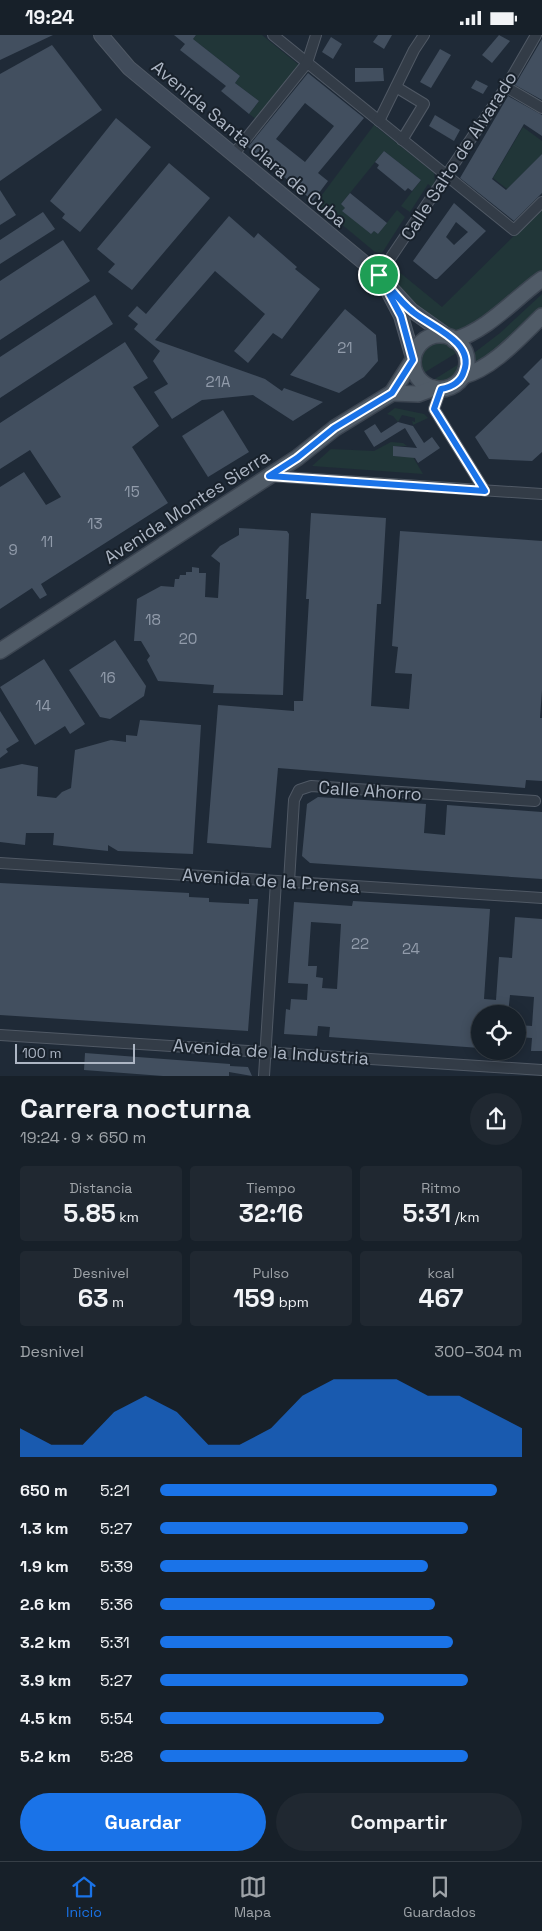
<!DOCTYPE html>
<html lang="es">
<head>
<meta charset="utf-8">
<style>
	:root { --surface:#172029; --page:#202831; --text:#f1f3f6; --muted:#9ea3a8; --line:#363e46; --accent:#1a73e8 }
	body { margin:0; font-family:"Space Grotesk",sans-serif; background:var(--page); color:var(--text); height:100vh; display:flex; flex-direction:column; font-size:19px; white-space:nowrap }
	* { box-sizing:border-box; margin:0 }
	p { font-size:16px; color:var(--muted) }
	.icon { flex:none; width:28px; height:28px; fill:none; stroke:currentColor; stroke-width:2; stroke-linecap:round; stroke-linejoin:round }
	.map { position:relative; height:1041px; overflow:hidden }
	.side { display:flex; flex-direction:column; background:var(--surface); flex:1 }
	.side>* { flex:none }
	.fabs { position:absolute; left:471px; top:970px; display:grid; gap:10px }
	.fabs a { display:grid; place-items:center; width:55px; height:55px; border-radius:50%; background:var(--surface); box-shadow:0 2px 12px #0003,0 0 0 1px var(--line); font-size:25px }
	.scale { position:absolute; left:15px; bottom:12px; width:120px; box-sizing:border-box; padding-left:5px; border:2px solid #adb6c4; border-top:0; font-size:14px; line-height:18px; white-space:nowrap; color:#adb6c4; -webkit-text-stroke:4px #18212b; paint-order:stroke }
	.pin { position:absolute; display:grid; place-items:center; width:42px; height:42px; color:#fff; margin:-21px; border:2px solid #fff; border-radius:50%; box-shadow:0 1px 5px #0007 }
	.round { display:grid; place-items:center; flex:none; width:52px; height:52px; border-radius:26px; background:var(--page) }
	.head { display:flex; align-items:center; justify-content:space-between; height:85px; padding:0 20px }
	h1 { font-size:28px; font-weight:700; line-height:38px }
	.stats { display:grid; grid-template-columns:repeat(3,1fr); gap:8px; height:85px; padding:5px 20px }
	.stats div { display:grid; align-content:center; border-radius:5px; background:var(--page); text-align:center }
	.stats b { font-size:25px; font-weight:700 }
	.stats small { font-size:14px; font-weight:400 }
	.stats p { font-size:14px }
	.chart { height:140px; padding:10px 20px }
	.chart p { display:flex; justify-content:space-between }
	.chart svg { width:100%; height:90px; margin-top:5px; fill:var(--accent); opacity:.7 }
	.button { display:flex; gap:10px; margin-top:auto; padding:10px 20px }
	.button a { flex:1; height:58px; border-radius:30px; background:var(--accent); color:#fff; font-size:20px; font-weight:700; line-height:58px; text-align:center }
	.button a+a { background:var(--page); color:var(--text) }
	ul { padding:0 20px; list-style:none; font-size:16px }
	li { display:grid; grid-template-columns:80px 60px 1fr; align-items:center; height:38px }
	li i { height:12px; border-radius:6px; background:var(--accent) }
	.status { display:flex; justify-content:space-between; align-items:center; height:35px; padding:0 25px; background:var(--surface); direction:ltr }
	.status svg { height:14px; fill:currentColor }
	.menu { display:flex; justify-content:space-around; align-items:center; height:70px; border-top:1px solid var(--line); background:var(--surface); font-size:14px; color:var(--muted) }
	.menu a { display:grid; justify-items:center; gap:2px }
	.menu .current { color:var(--accent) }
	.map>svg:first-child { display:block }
</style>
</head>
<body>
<div class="status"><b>19:24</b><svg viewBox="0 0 49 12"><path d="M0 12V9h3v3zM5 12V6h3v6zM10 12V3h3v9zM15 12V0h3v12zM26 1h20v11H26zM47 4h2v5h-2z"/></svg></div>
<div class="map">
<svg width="542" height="1041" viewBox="0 0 542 1041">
	<rect width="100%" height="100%" fill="#1f2a37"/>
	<!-- green -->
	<g fill="#213638">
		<polygon points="196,0 262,0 299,30 256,84 249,79 259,66 235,48 240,41 193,4"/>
		<polygon points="374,90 434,138 435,149 433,153 428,149 410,177 401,171 421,145 384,116 341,169 345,173 343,176 371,199 374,196 378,199 397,175 405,182 382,218 375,217 316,168"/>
		<polygon points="523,92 542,106 542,119 507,154 493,143"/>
		<path d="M 542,173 L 542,235 L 527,249 L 525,247 C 512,259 477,294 460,296 C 441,298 408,265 398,251 L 398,236 L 442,272 Z"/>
		<polygon points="542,259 542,276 521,296 471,333 470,321 500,298"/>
		<path d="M 439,306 L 452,309 L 458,317 L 422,339 C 413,323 423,309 439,306 Z"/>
		<path d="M 459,329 L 461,329 C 457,344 446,352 430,347 Z"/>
		<polygon points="395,373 424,379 428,383 413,390 412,386 415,387 415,383 402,380 398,387 393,381 387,379"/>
		<polygon points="391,407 403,408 407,411 394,411 393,421 406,422 407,412 423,439 312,431 331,414 374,416"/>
	</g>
	<!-- building -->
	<g fill="#424f5f" fill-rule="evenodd">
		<polygon points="0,0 53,0 0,25"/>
		<polygon points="174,0 196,0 193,4 240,41 235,48 259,66 249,79 221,56 226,51 180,15 185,9"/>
		<polygon points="378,0 392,0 384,14 373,7"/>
		<polygon points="499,0 510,6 492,28 482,20"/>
		<polygon points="331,2 342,9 333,24 322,17"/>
		<polygon points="542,4 542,65 515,50"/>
		<polygon points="52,10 102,75 0,146 0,39"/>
		<polygon points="440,14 451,20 431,53 420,47"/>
		<polygon points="355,33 383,33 384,46 355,47"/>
		<path d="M 308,38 L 364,83 L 318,138 L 328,146 L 313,166 L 248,112 ZM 305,68 L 334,91 L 305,127 L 276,104 Z"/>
		<polygon points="476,45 488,51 483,59 471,53"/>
		<polygon points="508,61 542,80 542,101 524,89 492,144 506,155 542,119 542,158 514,186 460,143"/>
		<polygon points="435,80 460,95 454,106 429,91"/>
		<polygon points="116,83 151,112 80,197 62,183 65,179 50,166"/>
		<polygon points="384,116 421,145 412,156 408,153 405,156 377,133 379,130 375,127"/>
		<polygon points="169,128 210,163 132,255 108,237 115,229 97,214"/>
		<polygon points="0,155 16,180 0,190"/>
		<polygon points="350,158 387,188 378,199 374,196 371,199 342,176 345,173 341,169"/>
		<path d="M 454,168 L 486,196 L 437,244 L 435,244 L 413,226 ZM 456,187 L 468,197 L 454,210 L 446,202 Z"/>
		<polygon points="43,177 55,194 0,229 0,205"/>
		<polygon points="229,181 254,203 258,198 297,232 295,234 320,254 282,304 273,298 248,328 234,316 265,279 215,236 155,305 265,344 282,356 284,353 323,367 293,386 253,360 202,365 172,384 154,357 168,349 153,326 160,316 134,294 138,289 128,281 137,271 146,279"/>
		<polygon points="63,205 90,246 0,305 0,246"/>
		<polygon points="95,260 113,289 0,363 0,322"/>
		<polygon points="345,274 376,300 378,326 364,342 339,358 290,340"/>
		<polygon points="125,307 148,343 133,352 159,391 132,412 168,468 41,549 47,560 40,564 32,553 0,574 0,452 24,437 46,470 61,462 30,415 0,434 0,388"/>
		<polygon points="542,323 542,417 532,426 489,424 475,402 530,349 523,342"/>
		<polygon points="223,375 249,417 208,442 182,401"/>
		<polygon points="398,387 413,391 424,408 432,402 440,413 418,428 415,423 393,421 393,411 417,413 405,393 374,412 364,396 375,389 381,398"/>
		<polygon points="311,478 386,483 381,569 377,569 371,671 409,674 412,639 395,638 398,612 392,611 400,496 542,506 542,655 540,683 542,683 542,746 526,745 525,753 278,733 271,813 207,808 218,670 294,676 294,666 303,666 309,564 306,564"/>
		<polygon points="239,493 287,496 289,499 283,660 213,658 214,650 158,646 147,625 150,621 141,606 134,606 137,564 161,551 174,552 175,544 179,544 180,540 186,540 186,537 192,537 192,532 199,533 199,538 206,538 205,562 218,563 220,528 211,521 220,511 239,500"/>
		<polygon points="115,605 146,651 144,661 110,684 100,682 69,635"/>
		<polygon points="44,624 85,689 70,699 65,691 35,710 0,652"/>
		<polygon points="0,676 19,706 6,714 8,717 0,723"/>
		<polygon points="140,685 201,690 193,819 118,816 108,810 108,816 53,810 54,798 26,798 25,810 0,807 0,734 22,729 38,732 37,761 56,763 62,757 71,753 75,715 111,705 126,707 126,700 137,701"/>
		<polygon points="318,762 426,769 424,798 445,800 447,770 542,777 542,844 310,828 302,821 307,769"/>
		<polygon points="0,848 189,858 189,862 209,863 209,867 249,869 249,864 258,864 248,996 0,980"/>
		<path d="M 353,866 L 490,874 L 484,964 L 496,965 L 499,922 L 512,923 L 515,882 L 542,884 L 542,1016 L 531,1016 L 532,1003 L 518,1002 L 518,990 L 532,991 L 534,962 L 510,960 L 508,979 L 480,979 L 480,1013 L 329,1002 L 330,992 L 318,991 L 317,1001 L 284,999 L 286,974 L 290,975 L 291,964 L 307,965 L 308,949 L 288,948 L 294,867 L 352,871 ZM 311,887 L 341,889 L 337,954 L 322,953 L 323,943 L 316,942 L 317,931 L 308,931 Z"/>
		<polygon points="85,1018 230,1029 230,1031 248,1032 252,1041 229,1037 229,1041 163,1041 84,1035"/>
	</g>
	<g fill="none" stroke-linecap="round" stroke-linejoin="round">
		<defs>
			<g id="street">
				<polyline points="273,0 514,195 542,167"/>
				<polyline points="396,52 424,69 402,105"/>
				<polyline points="506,52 542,73"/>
				<polyline points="379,86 414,15 424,0"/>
				<polyline points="233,120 307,28 316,0"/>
				<polyline points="379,240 506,52 536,0"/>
				<polyline points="441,354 434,374 485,456"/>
				<polyline points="269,441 542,459"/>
				<polyline points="0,828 542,863"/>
				<polyline points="289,847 294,765 299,755 311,751 535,766"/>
				<polyline points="0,1000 542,1035"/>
				<polyline points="264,1041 276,846"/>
			</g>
			<g id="secondary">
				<polyline points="101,0 129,33 379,240 411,275 449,302"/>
				<polyline points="389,258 401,281 413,323"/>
			</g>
			<g id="primary">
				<circle cx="440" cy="327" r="27"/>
				<path d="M 454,305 C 488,295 514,264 542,244"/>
				<path d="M 463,341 C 493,333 520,302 542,281"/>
				<polyline points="392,358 418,359 434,353"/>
				<polyline points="0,616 297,423 335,393 392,358 413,325"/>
			</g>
		</defs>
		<!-- street casing -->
		<use href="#street" stroke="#505965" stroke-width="12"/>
		<!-- secondary casing -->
		<use href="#secondary" stroke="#505965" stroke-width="16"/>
		<!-- primary casing -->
		<use href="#primary" stroke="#3c4551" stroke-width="18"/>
		<!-- street -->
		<use href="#street" stroke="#333c47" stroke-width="10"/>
		<!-- secondary -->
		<use href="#secondary" stroke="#404b5a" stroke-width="14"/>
		<!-- primary -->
		<use href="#primary" stroke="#505b67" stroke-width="15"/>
	</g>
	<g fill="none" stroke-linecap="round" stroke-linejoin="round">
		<defs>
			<path id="route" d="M 379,240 C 390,252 400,267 413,277 C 431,292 475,307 464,336 C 461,347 452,352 441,354 L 434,374 L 485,456 L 269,441 L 297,423 L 334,393 L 392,358 L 413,325 L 401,281 Z"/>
		</defs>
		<!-- route casing -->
		<use href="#route" stroke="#fff" stroke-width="10"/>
		<!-- route -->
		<use href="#route" stroke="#1a73e8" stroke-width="6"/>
	</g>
	<g text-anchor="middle" stroke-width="4" stroke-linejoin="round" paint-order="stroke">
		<!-- number labels -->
		<g font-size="15" fill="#929cab">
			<text x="345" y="318">21</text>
			<text x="218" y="352">21A</text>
			<text x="132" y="462">15</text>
			<text x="95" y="494">13</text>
			<text x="47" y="512">11</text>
			<text x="13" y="520">9</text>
			<text x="153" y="590">18</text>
			<text x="188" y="609">20</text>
			<text x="108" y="648">16</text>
			<text x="43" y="676">14</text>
			<text x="360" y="914">22</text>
			<text x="411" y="919">24</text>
		</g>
		<!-- street labels -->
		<g font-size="18" fill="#adb6c4" stroke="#18212b">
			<text transform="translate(249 109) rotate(40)" y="6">Avenida Santa Clara de Cuba</text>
			<text transform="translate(459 121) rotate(-57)" y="6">Calle Salto de Alvarado</text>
			<text transform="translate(187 472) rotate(-33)" y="6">Avenida Montes Sierra</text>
			<text transform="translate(370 756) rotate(4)" y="6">Calle Ahorro</text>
			<text transform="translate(271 846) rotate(4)" y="6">Avenida de la Prensa</text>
			<text transform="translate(271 1017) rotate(4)" y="6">Avenida de la Industria</text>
		</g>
	</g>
</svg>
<div class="fabs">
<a><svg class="icon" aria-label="locate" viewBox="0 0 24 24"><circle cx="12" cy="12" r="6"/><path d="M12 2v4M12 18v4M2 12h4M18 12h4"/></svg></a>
</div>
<div class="scale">100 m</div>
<div class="pin" style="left:379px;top:240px;background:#1e9e55"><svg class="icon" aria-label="arrive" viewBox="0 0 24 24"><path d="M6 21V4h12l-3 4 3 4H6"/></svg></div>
</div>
<section class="side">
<div class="head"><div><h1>Carrera nocturna</h1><p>19:24 · 9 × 650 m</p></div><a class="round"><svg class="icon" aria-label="share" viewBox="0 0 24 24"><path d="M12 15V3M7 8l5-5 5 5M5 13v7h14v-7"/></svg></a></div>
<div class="stats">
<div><p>Distancia</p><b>5.85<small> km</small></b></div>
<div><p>Tiempo</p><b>32:16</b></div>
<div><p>Ritmo</p><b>5:31<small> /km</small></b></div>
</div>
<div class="stats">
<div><p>Desnivel</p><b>63<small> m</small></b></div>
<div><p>Pulso</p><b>159<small> bpm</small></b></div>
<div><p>kcal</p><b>467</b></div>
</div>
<div class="chart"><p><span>Desnivel</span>300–304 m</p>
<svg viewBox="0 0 160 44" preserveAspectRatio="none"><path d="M0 44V30L10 38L20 38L30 22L40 14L50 22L60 38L70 38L80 30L90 14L100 6L110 6L120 6L130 14L140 14L150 22L160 30V44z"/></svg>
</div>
<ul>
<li><b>650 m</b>5:21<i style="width:93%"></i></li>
<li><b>1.3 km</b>5:27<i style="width:85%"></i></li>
<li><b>1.9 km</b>5:39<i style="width:74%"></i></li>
<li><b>2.6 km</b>5:36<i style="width:76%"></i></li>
<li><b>3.2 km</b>5:31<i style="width:81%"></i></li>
<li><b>3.9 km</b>5:27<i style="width:85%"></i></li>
<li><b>4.5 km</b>5:54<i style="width:62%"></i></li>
<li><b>5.2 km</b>5:28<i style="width:85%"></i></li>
</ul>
<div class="button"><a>Guardar</a><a>Compartir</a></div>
</section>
<nav class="menu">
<a class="current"><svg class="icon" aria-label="home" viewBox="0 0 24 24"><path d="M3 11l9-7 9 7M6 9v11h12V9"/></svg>Inicio</a>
<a><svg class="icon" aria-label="map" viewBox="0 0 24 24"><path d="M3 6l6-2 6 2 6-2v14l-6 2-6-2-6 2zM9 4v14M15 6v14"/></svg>Mapa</a>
<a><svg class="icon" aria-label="saved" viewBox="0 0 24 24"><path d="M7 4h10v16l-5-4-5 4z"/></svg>Guardados</a>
</nav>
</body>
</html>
